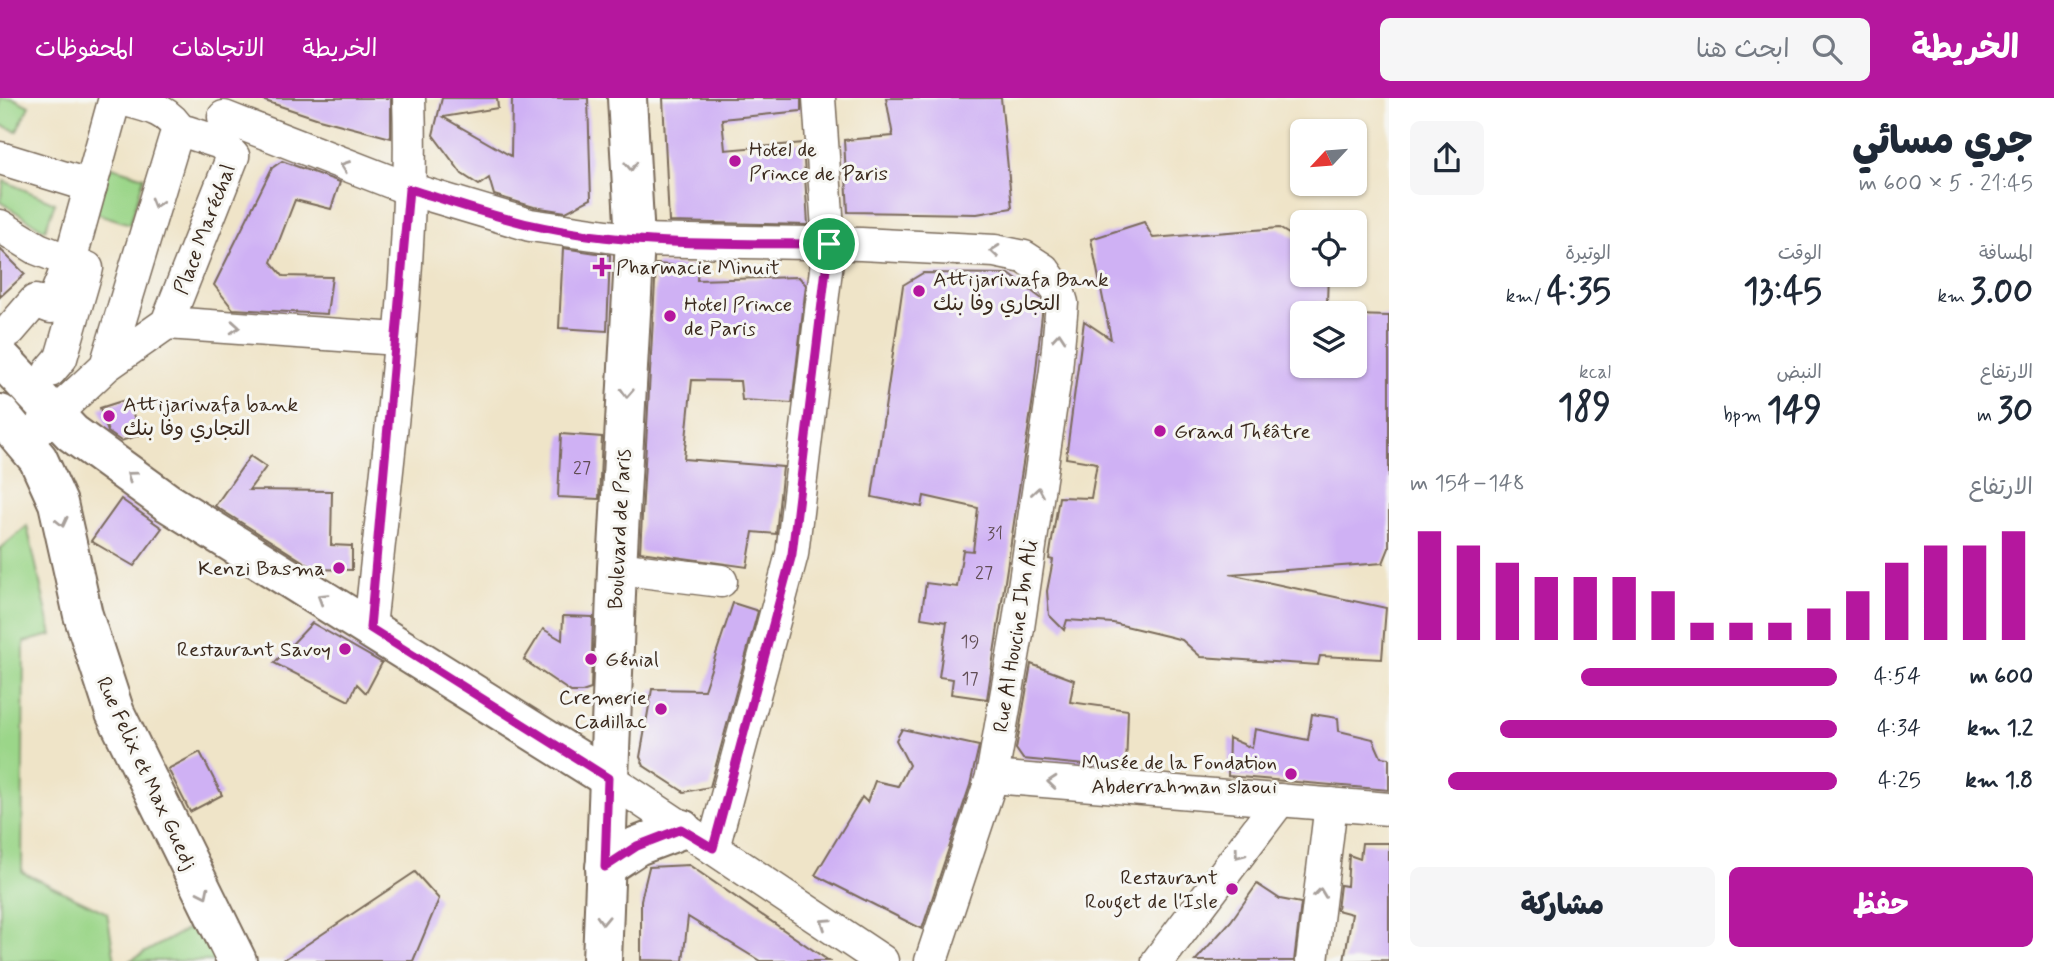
<!DOCTYPE html>
<html lang="ar">
<head>
<meta charset="utf-8">
<style>
	:root { --surface:#fff; --page:#f6f6f7; --text:#1f2937; --muted:#747a83; --accent:#b5179e }
	body { margin:0; font-family:Mynerve,"Playpen Sans Arabic",sans-serif; background:var(--page); color:var(--text); direction:rtl; height:100vh; display:flex; flex-direction:column; font-size:26px; white-space:nowrap }
	* { box-sizing:border-box; margin:0 }
	p { font-size:23px; color:var(--muted) }
	.icon { flex:none; width:38px; height:38px; fill:none; stroke:currentColor; stroke-width:2; stroke-linecap:round; stroke-linejoin:round }
	.map { position:relative; flex:1; overflow:hidden; direction:ltr }
	.details { display:flex; flex-direction:column; background:var(--surface); width:665px }
	.details>* { flex:none }
	.needle { width:46px; rotate:244deg }
	.fabs { position:absolute; left:1290px; top:21px; display:grid; gap:14px }
	.fabs a { display:grid; place-items:center; width:77px; height:77px; border-radius:10px; background:var(--surface); box-shadow:0 2px 5px #0004; font-size:35px }
	.pin { position:absolute; display:grid; place-items:center; width:60px; height:60px; color:#fff; margin:-30px; border:4px solid #fff; border-radius:50%; box-shadow:0 2px 7px #0007 }
	.round { display:grid; place-items:center; flex:none; width:74px; height:74px; border-radius:10px; background:var(--page) }
	.overview { display:flex; align-items:center; justify-content:space-between; height:119px; padding:0 21px }
	h1 { font-size:38px; font-weight:800; line-height:52px }
	.figures { display:grid; grid-template-columns:repeat(3,1fr); gap:10px; height:119px; padding:7px 21px }
	.figures div { display:grid; align-content:center }
	.figures b { font-size:35px; font-weight:800 }
	.figures small { font-size:19px; font-weight:400 }
	.figures p { font-size:19px }
	.chart { height:196px; padding:14px 21px }
	.chart p { display:flex; justify-content:space-between }
	.chart svg { width:100%; height:126px; margin-top:7px; stroke:var(--accent); stroke-width:6 }
	.cta { display:flex; gap:14px; margin-top:auto; padding:14px 21px }
	.cta a { flex:1; height:80px; border-radius:10px; background:var(--accent); color:#fff; font-size:28px; font-weight:800; line-height:80px; text-align:center }
	.cta a+a { background:var(--page); color:var(--text) }
	ul { padding:0 21px; list-style:none; font-size:23px }
	li { display:grid; grid-template-columns:112px 84px 1fr; align-items:center; height:52px }
	li i { height:18px; border-radius:9px; background:var(--accent) }
	header { display:flex; align-items:center; gap:42px; box-sizing:border-box; height:98px; padding:0 35px; background:var(--accent); color:#fff }
	header strong { font-size:33px }
	nav { display:flex; gap:38px; margin-inline-start:auto; font-size:24px }
	.search { width:490px; height:63px; background:var(--page); display:flex; align-items:center; gap:18px; box-sizing:border-box; padding:0 24px; border-radius:10px; color:var(--muted); font-size:26px }
	main { display:flex; flex:1; min-height:0 }
	.map>svg:first-child { display:block }
</style>
</head>
<body>
<header>
<strong>الخريطة</strong>
<div class="search"><svg class="icon" aria-label="search" viewBox="0 0 24 24"><circle cx="10" cy="10" r="6"/><path d="M15 15l6 6"/></svg>ابحث هنا</div>
<nav><a>الخريطة</a><a>الاتجاهات</a><a>المحفوظات</a></nav>
</header>
<main>
<section class="details">
<div class="overview"><div><h1>جري مسائي</h1><p>21:45 · 5 × 600 m</p></div><a class="round"><svg class="icon" aria-label="share" viewBox="0 0 24 24"><path d="M12 15V3M7 8l5-5 5 5M5 13v7h14v-7"/></svg></a></div>
<div class="figures">
<div><p>المسافة</p><b>3.00<small> km</small></b></div>
<div><p>الوقت</p><b>13:45</b></div>
<div><p>الوتيرة</p><b>4:35<small> /km</small></b></div>
</div>
<div class="figures">
<div><p>الارتفاع</p><b>30<small> m</small></b></div>
<div><p>النبض</p><b>149<small> bpm</small></b></div>
<div><p>kcal</p><b>189</b></div>
</div>
<div class="chart"><p><span>الارتفاع</span>148–154 m</p>
<svg viewBox="0 0 160 44" preserveAspectRatio="none"><path d="M5 44V6M15 44V11M25 44V17M35 44V22M45 44V22M55 44V22M65 44V27M75 44V38M85 44V38M95 44V38M105 44V33M115 44V27M125 44V17M135 44V11M145 44V11M155 44V6"/></svg>
</div>
<ul>
<li><b>600 m</b>4:54<i style="width:60%"></i></li>
<li><b>1.2 km</b>4:34<i style="width:79%"></i></li>
<li><b>1.8 km</b>4:25<i style="width:91%"></i></li>
</ul>
<div class="cta"><a>حفظ</a><a>مشاركة</a></div>
</section>
<div class="map">
<svg width="1389" height="863" viewBox="0 0 1389 863">
	<rect width="100%" height="100%" fill="#f6f6f2"/>
	<filter id="ink" filterUnits="userSpaceOnUse"><feTurbulence type="fractalNoise" baseFrequency=".0143" numOctaves="2"/><feDisplacementMap in="SourceGraphic" scale="14" xChannelSelector="R" yChannelSelector="G"/><feConvolveMatrix kernelMatrix="1 2 1 2 8 2 1 2 1" color-interpolation-filters="sRGB"/></filter>
	<filter id="wash" filterUnits="userSpaceOnUse"><feTurbulence type="fractalNoise" baseFrequency=".00686" numOctaves="4" result="noise"/><feDisplacementMap in="SourceGraphic" scale="28" xChannelSelector="R" yChannelSelector="G"/><feGaussianBlur stdDeviation="1.57" result="paint"/><feColorMatrix in="noise" values="0 0 0 0 0 0 0 0 0 0 0 0 0 0 0 0 0 1.4 0 .05"/><feComposite in="paint" operator="in"/></filter>
	<g filter="url(#wash)">
		<rect width="100%" height="100%" fill="#efe4c8"/>
		<!-- green -->
		<g fill="#9bd689" stroke="#6b8054" stroke-width="2">
			<polygon points="0,0 13,0 29,8 17,33 0,27"/>
			<polygon points="103,66 144,79 130,126 89,113"/>
			<polygon points="4,83 55,105 45,132 0,104"/>
			<polygon points="27,428 52,537 24,544 22,774 107,815 115,863 0,863 0,451"/>
			<polygon points="202,823 223,863 129,863"/>
		</g>
		<g id="blocks">
			<!-- building -->
			<g fill="#cfb1f4">
				<polygon points="266,0 391,0 391,40 319,21 265,3"/>
				<polygon points="442,0 497,0 498,10 443,19 511,58 512,0 588,0 591,101 566,114 534,109 494,97 489,80 479,87 462,76 433,37"/>
				<polygon points="663,0 801,0 801,13 722,21 725,52 803,45 808,127 669,124"/>
				<polygon points="886,0 1001,0 1012,110 977,116 848,114 844,42 893,38"/>
				<polygon points="282,63 340,84 331,111 295,102 271,164 283,178 332,179 327,216 233,211 214,187 272,70"/>
				<polygon points="1144,124 1153,140 1279,130 1302,144 1302,177 1328,177 1327,204 1317,204 1313,215 1302,215 1302,268 1354,268 1354,217 1389,218 1389,450 1383,465 1230,476 1386,510 1382,561 1320,558 1318,567 1201,559 1182,542 1171,539 1113,525 1067,522 1064,532 1049,517 1047,493 1053,462 1049,461 1059,399 1091,400 1097,365 1066,360 1084,223 1111,241 1091,141"/>
				<polygon points="563,150 610,157 607,233 559,230"/>
				<polygon points="0,151 25,176 0,199"/>
				<polygon points="656,166 698,169 697,182 799,179 806,187 792,305 742,302 740,283 692,282 684,361 783,369 776,436 753,434 747,469 640,454"/>
				<polygon points="923,175 1009,176 1042,201 1043,207 1033,300 987,601 951,596 953,581 939,579 947,524 921,520 926,485 957,489 963,452 973,453 978,410 924,398 922,409 872,399 903,187"/>
				<polygon points="128,301 140,337 121,343 108,334 100,310"/>
				<polygon points="561,336 602,339 599,401 558,399"/>
				<polygon points="250,358 266,369 249,392 332,393 331,447 352,448 352,472 315,471 215,408"/>
				<polygon points="121,401 162,430 134,468 91,443"/>
				<polygon points="733,505 758,513 710,689 684,694 644,668 640,659 652,591 704,592"/>
				<polygon points="563,518 593,519 591,591 582,594 571,594 524,562 543,531 562,542"/>
				<polygon points="312,525 382,565 366,595 357,586 349,603 274,565"/>
				<polygon points="1031,566 1074,582 1070,604 1128,612 1126,671 1023,661 1016,651"/>
				<polygon points="1312,616 1338,620 1339,633 1373,641 1381,659 1389,660 1389,692 1228,678 1229,640 1252,650 1255,631 1308,642"/>
				<polygon points="902,631 979,648 970,687 922,831 815,777 862,699 867,704 875,683 898,688 909,667 896,642"/>
				<polygon points="200,654 222,697 190,714 168,671"/>
				<polygon points="1362,745 1389,745 1389,862 1344,863 1352,816 1337,812 1340,787 1347,788 1349,757 1360,761"/>
				<polygon points="689,767 829,863 760,863 688,819 683,863 641,862 641,802 649,769"/>
				<polygon points="415,774 439,801 413,863 282,863"/>
				<polygon points="1257,786 1280,801 1301,805 1294,863 1195,863 1231,823"/>
			</g>
		</g>
	</g>
	<g filter="url(#ink)">
		<use href="#blocks" fill-opacity="0" stroke="#7a6b5a" stroke-width="2"/>
		<g fill="none" stroke-linecap="round" stroke-linejoin="round">
			<defs>
				<g id="minor">
					<path d="M 117,0 C 142,7 168,9 181,35"/>
					<polyline points="224,19 409,91 530,127 635,142 861,146 995,153 1024,159 1044,172 1058,192 1062,205 1056,272 1018,530 992,679 931,863"/>
					<polyline points="0,60 91,88"/>
					<polyline points="0,128 38,151 87,170 61,260 50,273"/>
					<polyline points="167,225 398,241"/>
					<polyline points="10,232 35,203 51,209 70,163 115,0"/>
					<polyline points="25,344 106,268 167,225 233,58 221,45 187,34 175,40 106,268"/>
					<polyline points="617,470 721,483"/>
					<path d="M 370,530 C 387,357 415,174 409,0"/>
					<polyline points="992,679 1389,711"/>
					<polyline points="608,680 882,863"/>
					<polyline points="713,750 792,456 829,146 819,0"/>
					<polyline points="1158,863 1280,702"/>
					<polyline points="1312,863 1331,706"/>
				</g>
				<g id="major">
					<polyline points="0,259 72,335 167,404 608,680"/>
					<polyline points="0,316 38,361 58,405 83,517 115,615 237,863"/>
					<polyline points="605,769 637,748 682,731"/>
					<polyline points="602,863 617,470 635,142 627,0"/>
				</g>
			</defs>
			<!-- minor casing -->
			<use href="#minor" stroke="#7a6b5a" stroke-width="35"/>
			<!-- major casing -->
			<use href="#major" stroke="#7a6b5a" stroke-width="42"/>
			<!-- minor -->
			<use href="#minor" stroke="#fff" stroke-width="32"/>
			<!-- major -->
			<use href="#major" stroke="#fff" stroke-width="38"/>
		</g>
		<!-- one-way arrows -->
		<defs><path id="oneway-chevron" d="M-2-3.5L2.5 0L-2 3.5" fill="none" stroke-width="1.6" stroke-linecap="round" stroke-linejoin="round" transform="scale(1.75)"/></defs>
		<g stroke="#a79f9a">
			<use href="#oneway-chevron" transform="translate(345 68) rotate(-160)"/>
			<use href="#oneway-chevron" transform="translate(631 68) rotate(87)"/>
			<use href="#oneway-chevron" transform="translate(156 105) rotate(106)"/>
			<use href="#oneway-chevron" transform="translate(995 153) rotate(-175)"/>
			<use href="#oneway-chevron" transform="translate(235 229) rotate(4)"/>
			<use href="#oneway-chevron" transform="translate(1059 239) rotate(-85)"/>
			<use href="#oneway-chevron" transform="translate(627 295) rotate(93)"/>
			<use href="#oneway-chevron" transform="translate(131 378) rotate(-144)"/>
			<use href="#oneway-chevron" transform="translate(1038 394) rotate(-81)"/>
			<use href="#oneway-chevron" transform="translate(62 424) rotate(77)"/>
			<use href="#oneway-chevron" transform="translate(322 500) rotate(-148)"/>
			<use href="#oneway-chevron" transform="translate(1052 684) rotate(-175)"/>
			<use href="#oneway-chevron" transform="translate(1239 756) rotate(127)"/>
			<use href="#oneway-chevron" transform="translate(204 795) rotate(64)"/>
			<use href="#oneway-chevron" transform="translate(1320 795) rotate(-83)"/>
			<use href="#oneway-chevron" transform="translate(603 822) rotate(92)"/>
			<use href="#oneway-chevron" transform="translate(825 825) rotate(-146)"/>
		</g>
	</g>
	<g fill="none" stroke-linecap="round" stroke-linejoin="round" filter="url(#ink)">
		<defs>
			<path id="route" d="M 409,91 C 450,103 491,118 532,127 C 628,149 730,145 829,146 L 792,456 L 713,750 L 681,731 L 637,748 L 605,769 L 608,680 L 370,530 Z"/>
		</defs>
		<!-- route casing -->
		<use href="#route" stroke="#fff" stroke-width="14"/>
		<!-- route -->
		<use href="#route" stroke="#b5179e" stroke-width="9"/>
	</g>
	<!-- markers -->
	<g fill="#b5179e" stroke="#f6f6f2" stroke-width="2.5">
		<circle cx="735" cy="63" r="7"/>
		<path d="M598.5 158.5h7v7h7v7h-7v7h-7v-7h-7v-7h7z"/>
		<circle cx="919" cy="193" r="7"/>
		<circle cx="670" cy="218" r="7"/>
		<circle cx="109" cy="318" r="7"/>
		<circle cx="1160" cy="333" r="7"/>
		<circle cx="339" cy="470" r="7"/>
		<circle cx="345" cy="551" r="7"/>
		<circle cx="591" cy="561" r="7"/>
		<circle cx="661" cy="611" r="7"/>
		<circle cx="1291" cy="676" r="7"/>
		<circle cx="1232" cy="791" r="7"/>
	</g>
	<g text-anchor="middle" stroke-width="6" stroke-linejoin="round" paint-order="stroke">
		<!-- number labels -->
		<g font-size="18" fill="#604c54">
			<text x="582" y="375">27</text>
			<text x="995" y="441">31</text>
			<text x="984" y="480">27</text>
			<text x="970" y="549">19</text>
			<text x="970" y="586">17</text>
		</g>
		<!-- poi labels -->
		<g font-size="21" fill="#3b2a1e" stroke="#f6f6f2" text-anchor="start">
			<text x="749" y="58">Hotel de<tspan x="749" dy="24">Prince de Paris</tspan></text>
			<text x="616" y="176">Pharmacie Minuit</text>
			<text x="933" y="188">Attijariwafa Bank<tspan x="933" dy="24">التجاري وفا بنك</tspan></text>
			<text x="684" y="213">Hotel Prince<tspan x="684" dy="24">de Paris</tspan></text>
			<text x="123" y="313">Attijariwafa bank<tspan x="123" dy="24">التجاري وفا بنك</tspan></text>
			<text x="1174" y="340">Grand Théâtre</text>
			<text x="325" y="477" text-anchor="end">Kenzi Basma</text>
			<text x="331" y="558" text-anchor="end">Restaurant Savoy</text>
			<text x="605" y="568">Génial</text>
			<text x="647" y="606" text-anchor="end">Cremerie<tspan x="647" dy="24">Cadillac</tspan></text>
			<text x="1277" y="671" text-anchor="end">Musée de la Fondation<tspan x="1277" dy="24">Abderrahman slaoui</tspan></text>
			<text x="1218" y="786" text-anchor="end">Restaurant<tspan x="1218" dy="24">Rouget de l'Isle</tspan></text>
		</g>
		<!-- street labels -->
		<g font-size="21" fill="#3b2a1e" stroke="#f6f6f2">
			<text transform="translate(204 131) rotate(-69)" y="7">Place Maréchal</text>
			<text transform="translate(619 431) rotate(-87)" y="7">Boulevard de Paris</text>
			<text transform="translate(1015 538) rotate(-81)" y="7">Rue Al Houcine Ibn Ali</text>
			<text transform="translate(147 675) rotate(65)" y="7">Rue Felix et Max Guedj</text>
		</g>
	</g>
</svg>
<div class="fabs">
<a><svg class="needle" viewBox="-14 -14 28 28"><path d="M0-13l5 13h-10z" fill="#e53935"/><path d="M0 13l5-13h-10z" fill="#747a83"/></svg></a>
<a><svg class="icon" aria-label="locate" viewBox="0 0 24 24"><circle cx="12" cy="12" r="6"/><path d="M12 2v4M12 18v4M2 12h4M18 12h4"/></svg></a>
<a><svg class="icon" aria-label="layers" viewBox="0 0 24 24"><path d="M12 4l9 5-9 5-9-5zM3 14l9 5 9-5"/></svg></a>
</div>
<div class="pin" style="left:829px;top:146px;background:#1e9e55"><svg class="icon" aria-label="arrive" viewBox="0 0 24 24"><path d="M6 21V4h12l-3 4 3 4H6"/></svg></div>
</div>
</main>
</body>
</html>
